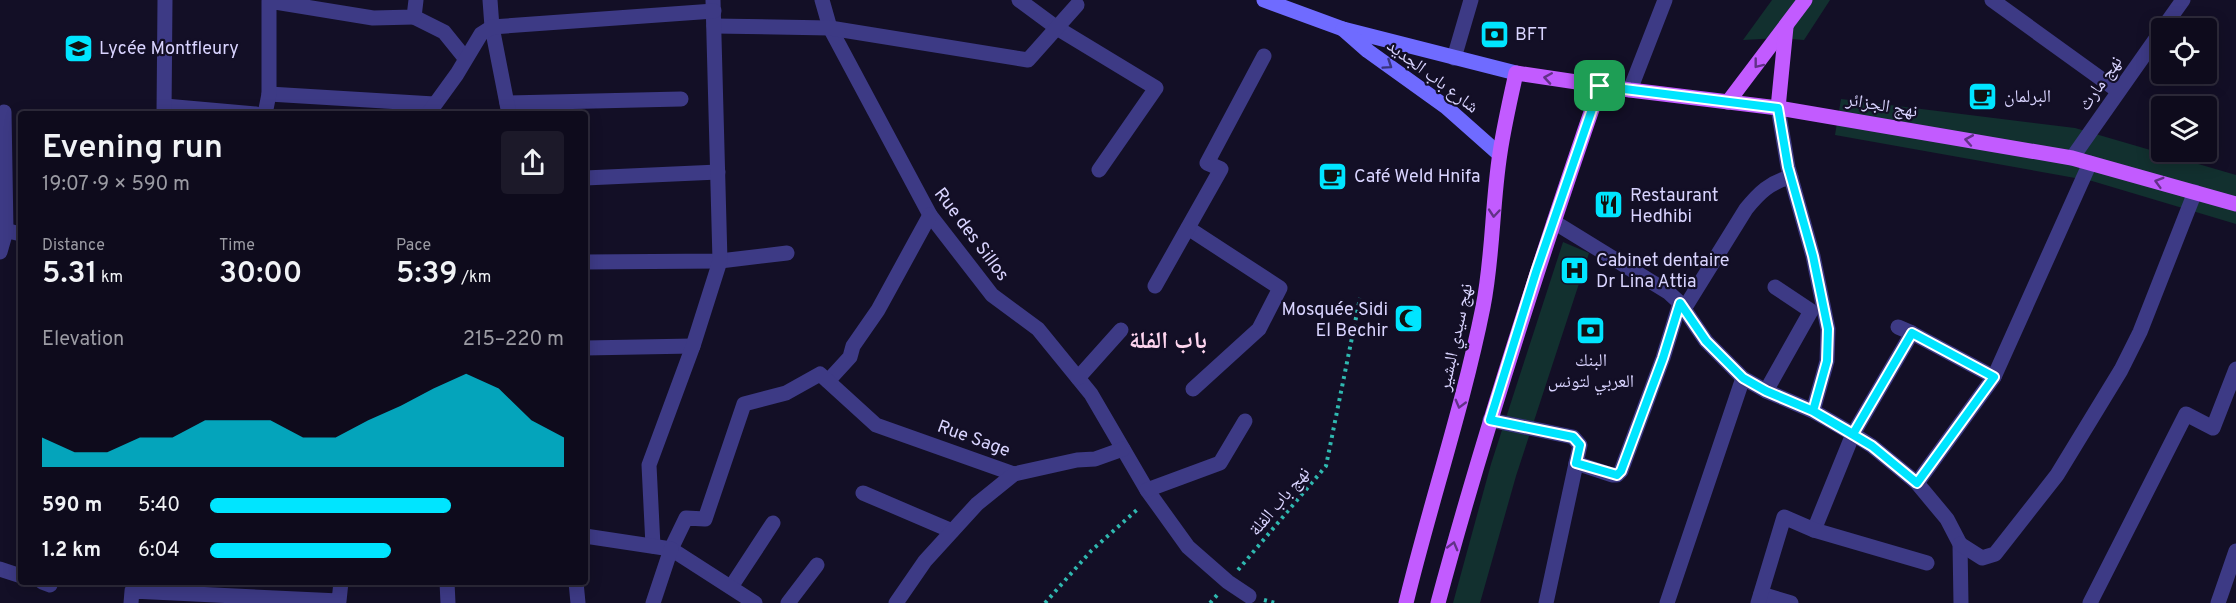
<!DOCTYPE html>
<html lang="en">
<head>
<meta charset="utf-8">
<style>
	:root { --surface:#0e0b1c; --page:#1c1929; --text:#f1f3f6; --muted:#9b9ba3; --line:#2e2b3b; --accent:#00e5ff }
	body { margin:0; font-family:Overpass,"Noto Naskh Arabic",sans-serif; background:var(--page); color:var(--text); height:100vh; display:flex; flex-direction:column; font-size:22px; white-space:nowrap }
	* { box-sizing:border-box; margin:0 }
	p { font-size:20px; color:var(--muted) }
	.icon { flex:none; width:33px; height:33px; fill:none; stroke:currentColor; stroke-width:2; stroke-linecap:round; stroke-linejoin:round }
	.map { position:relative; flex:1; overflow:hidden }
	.panel { position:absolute; left:18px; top:111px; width:570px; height:474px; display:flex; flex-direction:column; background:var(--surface); border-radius:6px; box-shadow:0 3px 15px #0003,0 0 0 2px var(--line) }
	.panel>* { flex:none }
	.tools { position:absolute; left:2151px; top:18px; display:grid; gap:12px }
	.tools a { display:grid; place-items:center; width:66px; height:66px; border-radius:6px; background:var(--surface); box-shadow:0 3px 15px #0003,0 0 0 2px var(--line); font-size:30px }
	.pin { position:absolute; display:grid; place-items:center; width:51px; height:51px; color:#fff; margin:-26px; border-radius:12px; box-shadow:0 3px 9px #0006 }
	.round { display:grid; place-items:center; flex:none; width:63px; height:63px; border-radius:6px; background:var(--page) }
	.headline { display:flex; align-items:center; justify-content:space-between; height:102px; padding:0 24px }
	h1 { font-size:33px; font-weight:600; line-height:45px }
	.metrics { display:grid; grid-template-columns:repeat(3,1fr); gap:9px; height:102px; padding:6px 24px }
	.metrics div { display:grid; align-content:center }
	.metrics b { font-size:30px; font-weight:600 }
	.metrics small { font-size:16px; font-weight:400 }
	.metrics p { font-size:16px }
	.chart { height:168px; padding:12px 24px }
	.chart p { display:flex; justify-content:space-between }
	.chart svg { width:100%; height:108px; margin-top:6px; fill:var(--accent); opacity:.7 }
	ul { padding:0 24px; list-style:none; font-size:20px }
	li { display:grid; grid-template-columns:96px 72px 1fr; align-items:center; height:45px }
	li i { height:15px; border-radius:8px; background:var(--accent) }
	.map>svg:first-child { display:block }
</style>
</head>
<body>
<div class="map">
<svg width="2236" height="603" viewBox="0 0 2236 603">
	<rect width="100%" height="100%" fill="#130f26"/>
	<!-- green -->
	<g fill="#12302f">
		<polygon points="1772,0 1830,0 1804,40 1779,38 1743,40"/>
		<polygon points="1841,99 2075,128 2236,175 2236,224 2092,181 1835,135"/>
		<polygon points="1563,242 1589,253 1516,476 1480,603 1453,603 1491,464"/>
	</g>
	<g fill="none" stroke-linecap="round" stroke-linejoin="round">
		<!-- path -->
		<g stroke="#2fb8b0" stroke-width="4" stroke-dasharray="3 4.5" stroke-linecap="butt">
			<polyline points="1238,570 1326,466 1360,298"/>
			<polyline points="1264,600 1275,603"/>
			<polyline points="1045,603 1091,551 1139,508"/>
			<polyline points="1210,603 1218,594"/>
		</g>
		<!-- pedestrian -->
		<g stroke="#3d3a85" stroke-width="15">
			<polyline points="822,0 830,28 930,215 992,295 1038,329 1091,394 1147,490 1188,547 1228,582 1249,596"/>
			<polyline points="1019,0 1057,28 1156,88 1099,170"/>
			<polyline points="414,17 444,32 465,58"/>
			<polyline points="714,26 830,28 1028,60 1077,5"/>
			<polyline points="1454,58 1471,0"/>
			<polyline points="269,94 434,104"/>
			<polyline points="507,103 681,99"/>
			<polyline points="165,106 256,114"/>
			<polyline points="265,114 269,94 269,1 373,18 414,17 416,0"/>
			<polyline points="585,178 718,172"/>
			<polyline points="1188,228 1280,288 1259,329 1193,389"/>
			<polyline points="585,262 720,261 787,253"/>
			<polyline points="1155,286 1221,169 1207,163 1264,56"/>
			<polyline points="1898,327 1912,333 1994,377"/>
			<polyline points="585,348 693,346"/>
			<polyline points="1078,378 1121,330"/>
			<polyline points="828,381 850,357 853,346 878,310 930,215"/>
			<polyline points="1766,391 1811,311 1775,287"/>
			<polyline points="1576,463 1612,475 1617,475 1621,471 1663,358 1680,303"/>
			<polyline points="1147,490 1220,463 1245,421"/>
			<polyline points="863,493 952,531"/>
			<polyline points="1814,530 1853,434 1912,333"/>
			<polyline points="653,546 649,465 693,346 720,261 713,0"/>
			<polyline points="671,549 686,518 705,519 744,404 786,393 820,374 876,425 1014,474 1077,460 1095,459 1123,449"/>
			<polyline points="731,587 773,523"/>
			<polyline points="1761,594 1791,603"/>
			<polyline points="131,603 132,591 339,601 341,582"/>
			<polyline points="788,603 817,565"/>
			<polyline points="896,603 925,561 977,504 1014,474"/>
			<polyline points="1667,603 1743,378"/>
			<polyline points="1758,603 1784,517 1814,530 1927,563"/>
			<polyline points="2090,603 2186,414 2213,428 2236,369"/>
			<polyline points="2218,603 2236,551"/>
		</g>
		<!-- minor -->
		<g stroke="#3d3a85" stroke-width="15">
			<polyline points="490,0 492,27 509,114"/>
			<polyline points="1992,0 2118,91"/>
			<polyline points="2163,28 2183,0"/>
			<polyline points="1630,90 1665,0"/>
			<polyline points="1778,108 1788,167 1813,256 1828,329 1827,361 1813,411"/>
			<polyline points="164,114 165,0"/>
			<polyline points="428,114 457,74 481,34 492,27 714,11"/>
			<polyline points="2072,158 2162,30"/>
			<polyline points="1554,222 1668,292 1680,303 1706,341 1743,378 1766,391 1813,411 1853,434 1872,446 1917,483 1947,519 1960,544 1961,603"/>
			<polyline points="0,229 21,234"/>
			<polyline points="0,252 6,231 4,112"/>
			<path d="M 1684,309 L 1746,209 C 1759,193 1770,182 1791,177"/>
			<polyline points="1490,420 1573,437 1580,445 1546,603"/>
			<polyline points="1917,483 1994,377 2090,163"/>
			<polyline points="585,536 671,549 755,603"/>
			<polyline points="1960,544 1982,558 1995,554 2057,475 2121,370 2140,332 2195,192"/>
			<polyline points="0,569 21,576"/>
			<polyline points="42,582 50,585"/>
			<polyline points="447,582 448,603"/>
			<polyline points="576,582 578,603"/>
			<polyline points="653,603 671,549"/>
		</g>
		<!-- secondary -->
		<g stroke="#6f6bff" stroke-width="15">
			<polyline points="1264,0 1343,29 1516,73"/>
			<polyline points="1343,29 1368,51 1446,107 1499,154"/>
		</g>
		<!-- primary -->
		<g stroke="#c25bff" stroke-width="15">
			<polyline points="1728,102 1805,0"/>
			<polyline points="1778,108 1786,27"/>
			<path d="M 1406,603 C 1430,504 1463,407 1483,307 C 1493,257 1492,204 1500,153 C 1504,126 1510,100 1516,73 L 1630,90 L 1778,108 L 2072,158 L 2236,204"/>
			<path d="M 1438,603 C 1485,428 1541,257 1600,86"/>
		</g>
	</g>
	<!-- one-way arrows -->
	<defs><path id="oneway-chevron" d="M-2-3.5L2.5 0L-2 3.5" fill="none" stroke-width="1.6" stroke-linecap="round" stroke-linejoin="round" transform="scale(1.5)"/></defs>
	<g stroke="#623188">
		<use href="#oneway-chevron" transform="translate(1758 64) rotate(128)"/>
		<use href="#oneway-chevron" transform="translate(1548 78) rotate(-171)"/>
		<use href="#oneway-chevron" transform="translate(1969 140) rotate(-170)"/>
		<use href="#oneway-chevron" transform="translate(2159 182) rotate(-164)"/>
		<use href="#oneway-chevron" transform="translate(1494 213) rotate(95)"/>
		<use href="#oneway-chevron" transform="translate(1460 404) rotate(105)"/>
		<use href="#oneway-chevron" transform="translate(1453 546) rotate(-75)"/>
	</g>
	<use stroke="#38347d" href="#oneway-chevron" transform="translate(1388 65) rotate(34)"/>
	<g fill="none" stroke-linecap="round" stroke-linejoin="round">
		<defs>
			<polyline id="route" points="1600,86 1536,272 1490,420 1573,437 1580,445 1576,463 1617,475 1621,471 1663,358 1680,303 1706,341 1743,378 1766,391 1813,411 1853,434 1912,333 1994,377 1917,483 1872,446 1813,411 1827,361 1828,329 1813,256 1788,167 1778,108 1600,86"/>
		</defs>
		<!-- route casing -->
		<use href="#route" stroke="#fff" stroke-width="12"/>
		<!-- route -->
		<use href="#route" stroke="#00e5ff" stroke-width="8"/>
	</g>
	<!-- icons -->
	<defs>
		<symbol id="bank-square" viewBox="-11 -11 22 22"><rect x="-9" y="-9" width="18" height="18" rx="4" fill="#00e5ff" stroke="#130f26"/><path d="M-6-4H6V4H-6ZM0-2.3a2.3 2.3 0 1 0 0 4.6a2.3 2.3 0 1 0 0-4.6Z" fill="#111"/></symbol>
		<symbol id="school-square" viewBox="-11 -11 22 22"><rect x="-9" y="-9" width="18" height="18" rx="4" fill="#00e5ff" stroke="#130f26"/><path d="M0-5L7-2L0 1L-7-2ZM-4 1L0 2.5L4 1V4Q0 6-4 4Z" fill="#111"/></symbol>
		<symbol id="cafe-square" viewBox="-11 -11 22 22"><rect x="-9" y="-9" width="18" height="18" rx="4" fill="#00e5ff" stroke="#130f26"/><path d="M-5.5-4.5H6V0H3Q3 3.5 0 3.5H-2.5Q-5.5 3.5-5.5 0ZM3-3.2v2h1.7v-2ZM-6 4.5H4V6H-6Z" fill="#111"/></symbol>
		<symbol id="restaurant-square" viewBox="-11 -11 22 22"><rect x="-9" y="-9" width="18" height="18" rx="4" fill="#00e5ff" stroke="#130f26"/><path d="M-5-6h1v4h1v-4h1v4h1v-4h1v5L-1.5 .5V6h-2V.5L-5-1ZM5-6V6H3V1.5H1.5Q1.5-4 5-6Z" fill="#111"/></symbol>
		<symbol id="hospital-square" viewBox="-11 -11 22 22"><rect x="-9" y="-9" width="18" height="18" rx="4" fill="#00e5ff" stroke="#130f26"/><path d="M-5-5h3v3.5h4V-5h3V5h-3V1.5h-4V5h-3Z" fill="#111"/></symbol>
		<symbol id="mosque-square" viewBox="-11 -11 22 22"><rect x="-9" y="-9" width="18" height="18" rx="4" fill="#00e5ff" stroke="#130f26"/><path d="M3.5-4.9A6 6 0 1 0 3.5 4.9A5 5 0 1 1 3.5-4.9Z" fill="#111"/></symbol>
	</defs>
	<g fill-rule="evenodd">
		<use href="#bank-square" x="1478" y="18" width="33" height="33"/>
		<use href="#school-square" x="62" y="32" width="33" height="33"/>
		<use href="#cafe-square" x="1966" y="80" width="33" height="33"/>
		<use href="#cafe-square" x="1316" y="160" width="33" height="33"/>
		<use href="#restaurant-square" x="1592" y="188" width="33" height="33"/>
		<use href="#hospital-square" x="1558" y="254" width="33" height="33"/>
		<use href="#mosque-square" x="1392" y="302" width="33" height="33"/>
		<use href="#bank-square" x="1574" y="314" width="33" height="33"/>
	</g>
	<g text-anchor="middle" stroke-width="4.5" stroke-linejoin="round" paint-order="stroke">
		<!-- poi labels -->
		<g font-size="18" fill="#d9d4ff" stroke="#130f26" text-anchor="start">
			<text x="1515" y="40">BFT</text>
			<text x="99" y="54">Lycée Montfleury</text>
			<text x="2004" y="102">البرلمان</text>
			<text x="1354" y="182">Café Weld Hnifa</text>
			<text x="1630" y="201">Restaurant<tspan x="1630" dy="21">Hedhibi</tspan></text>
			<text x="1596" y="266">Cabinet dentaire<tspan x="1596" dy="21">Dr Lina Attia</tspan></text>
			<text x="1388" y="315" text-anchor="end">Mosquée Sidi<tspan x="1388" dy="21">El Bechir</tspan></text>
			<text x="1591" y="366" text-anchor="middle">البنك<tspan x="1591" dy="21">العربي لتونس</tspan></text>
		</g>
		<!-- street labels -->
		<g font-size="18" fill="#d9d4ff" stroke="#130f26">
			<text transform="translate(1433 76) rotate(37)" y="6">شارع باب الجديد</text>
			<text transform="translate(2100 83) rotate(-55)" y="6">نهج مارث</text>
			<text transform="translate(1882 105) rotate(10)" y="6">نهج الجزائر</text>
			<text transform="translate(972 234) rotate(53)" y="6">Rue des Sillos</text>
			<text transform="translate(1455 337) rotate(-78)" y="6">نهج سيدي البشير</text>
			<text transform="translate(974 438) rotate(20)" y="6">Rue Sage</text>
			<text transform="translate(1279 501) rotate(-50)" y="6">نهج باب الفلة</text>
		</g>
		<!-- district labels -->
		<g font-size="24" font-weight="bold" fill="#ffd6f0" stroke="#130f26">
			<text x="1168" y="348">باب الفلة</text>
		</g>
	</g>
</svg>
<div class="tools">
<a><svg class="icon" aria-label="locate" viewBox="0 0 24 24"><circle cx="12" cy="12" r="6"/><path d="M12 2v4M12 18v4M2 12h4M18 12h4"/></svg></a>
<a><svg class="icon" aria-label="layers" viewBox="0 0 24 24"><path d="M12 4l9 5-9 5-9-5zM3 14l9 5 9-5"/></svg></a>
</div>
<div class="pin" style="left:1600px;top:86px;background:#1e9e55"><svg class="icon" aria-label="arrive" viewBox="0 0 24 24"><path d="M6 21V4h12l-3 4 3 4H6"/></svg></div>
<section class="panel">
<div class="headline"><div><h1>Evening run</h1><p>19:07 · 9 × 590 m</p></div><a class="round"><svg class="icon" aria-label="share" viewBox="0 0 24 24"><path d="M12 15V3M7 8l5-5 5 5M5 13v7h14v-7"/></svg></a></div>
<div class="metrics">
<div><p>Distance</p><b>5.31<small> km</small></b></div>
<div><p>Time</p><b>30:00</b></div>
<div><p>Pace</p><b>5:39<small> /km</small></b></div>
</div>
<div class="chart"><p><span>Elevation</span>215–220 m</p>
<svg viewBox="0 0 160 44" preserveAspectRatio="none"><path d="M0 44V32L10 38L20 38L30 32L40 32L50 25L60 25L70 25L80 32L90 32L100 25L110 19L120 12L130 6L140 12L150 25L160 32V44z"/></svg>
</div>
<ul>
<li><b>590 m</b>5:40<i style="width:68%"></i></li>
<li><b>1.2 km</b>6:04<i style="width:51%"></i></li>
</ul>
</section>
</div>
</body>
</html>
